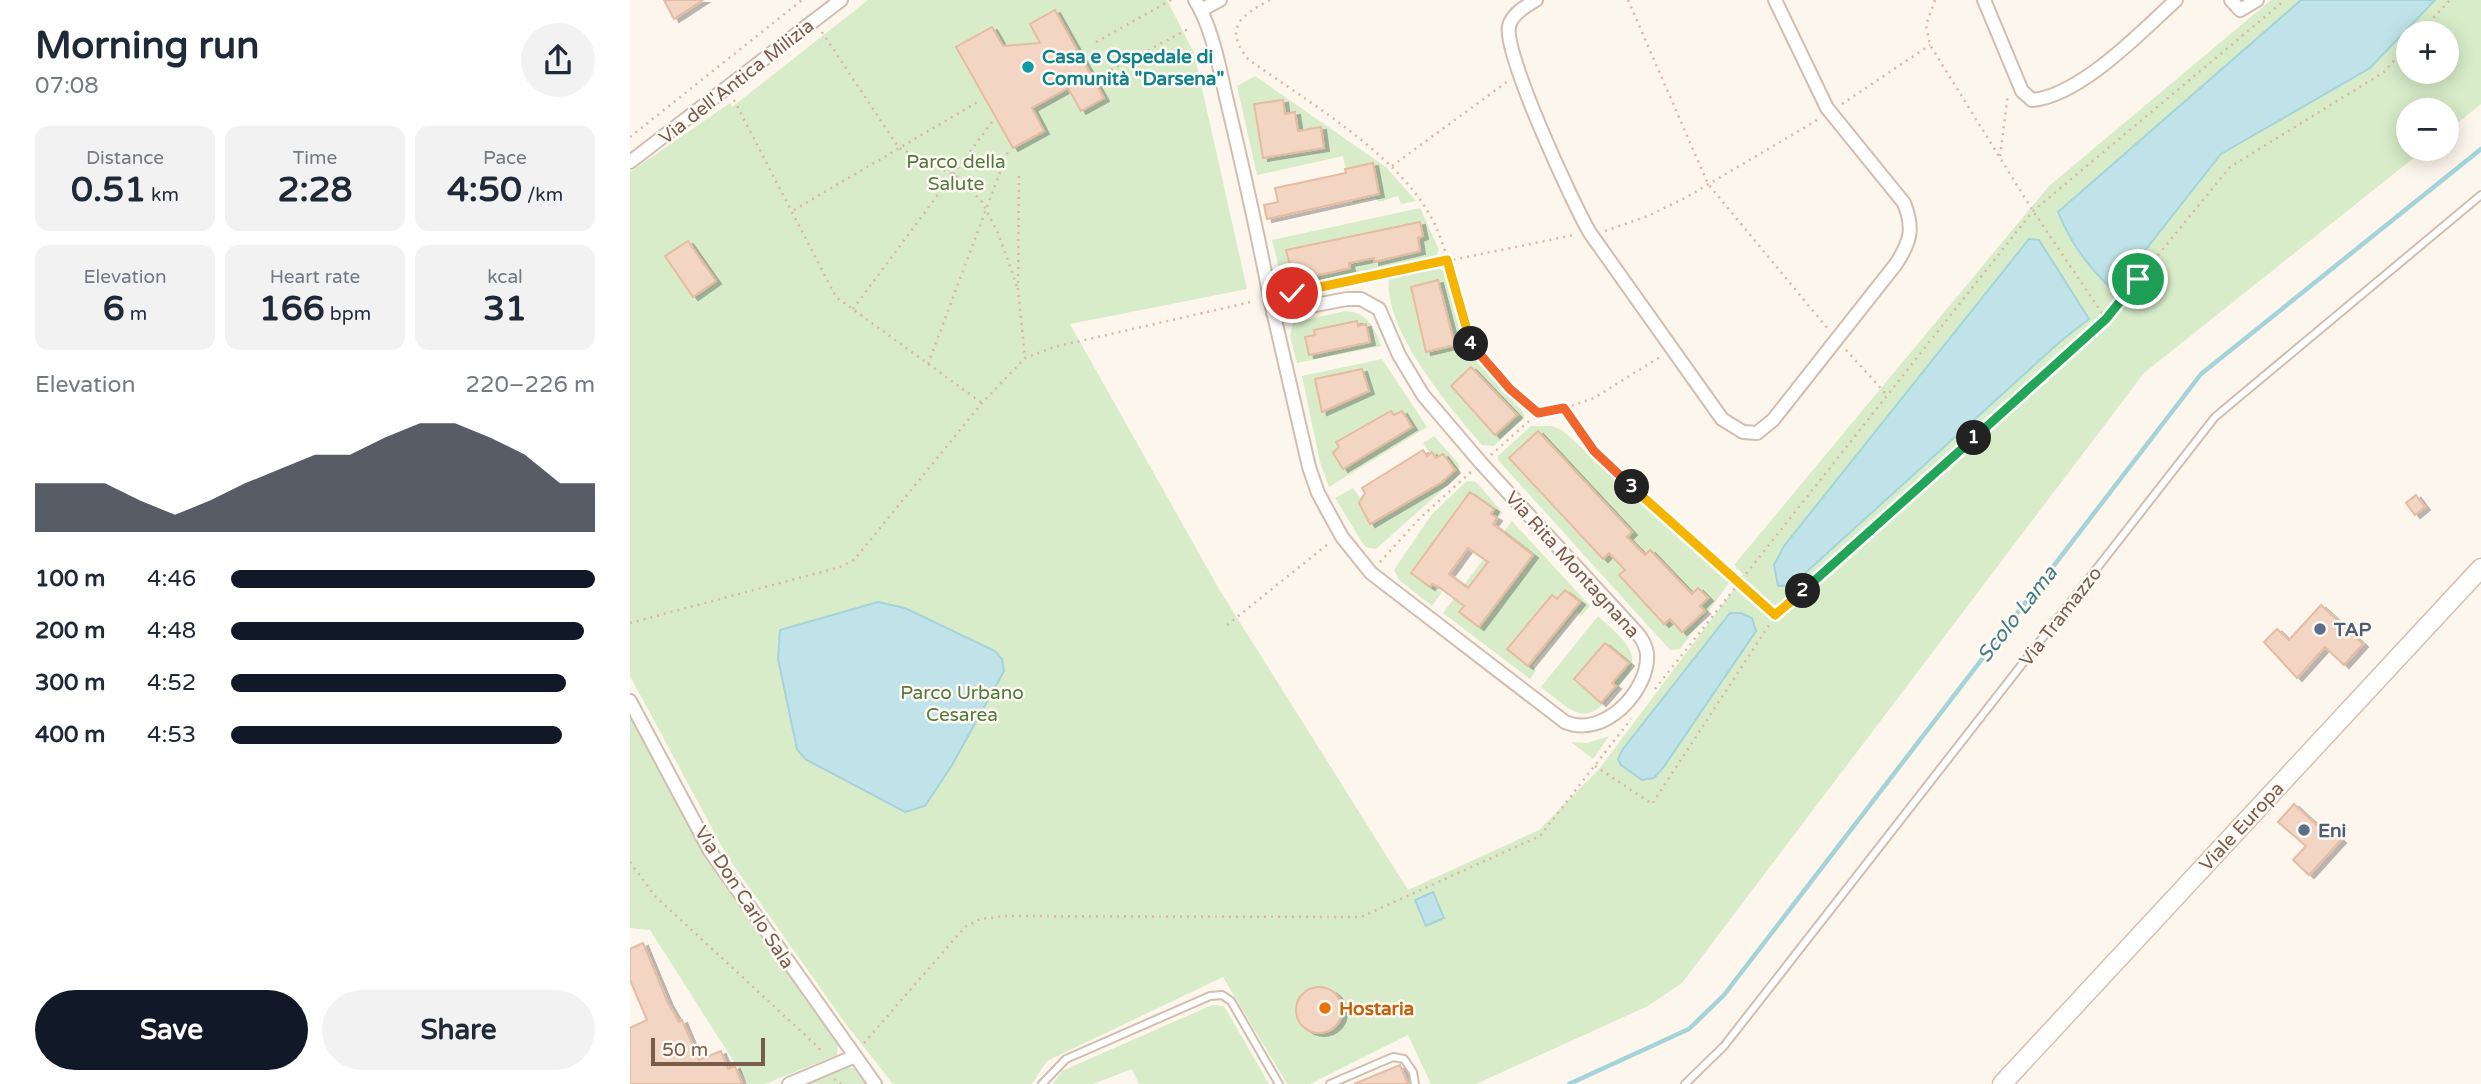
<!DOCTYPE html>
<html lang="en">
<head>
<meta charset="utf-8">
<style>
	:root { --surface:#fff; --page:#f2f2f3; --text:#1f2937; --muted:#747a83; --accent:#111827 }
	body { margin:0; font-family:"Varela Round",sans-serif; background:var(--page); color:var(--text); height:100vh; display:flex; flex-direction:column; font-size:26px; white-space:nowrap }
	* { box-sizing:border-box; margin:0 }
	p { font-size:23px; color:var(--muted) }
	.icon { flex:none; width:38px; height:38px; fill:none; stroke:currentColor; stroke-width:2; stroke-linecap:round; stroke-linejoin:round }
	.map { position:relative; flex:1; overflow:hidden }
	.side { display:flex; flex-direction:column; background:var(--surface); width:630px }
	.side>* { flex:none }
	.fabs { position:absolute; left:1766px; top:21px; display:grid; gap:14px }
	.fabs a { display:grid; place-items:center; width:63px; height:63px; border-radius:50%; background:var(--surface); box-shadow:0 4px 18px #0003; font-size:35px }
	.scale { position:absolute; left:21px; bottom:18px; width:114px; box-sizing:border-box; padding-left:7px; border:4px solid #7a5c4d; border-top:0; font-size:19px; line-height:24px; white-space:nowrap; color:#7a5c4d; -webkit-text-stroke:5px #fffaf3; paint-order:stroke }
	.pin { position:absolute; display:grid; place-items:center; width:60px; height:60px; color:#fff; margin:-30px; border:4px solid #fff; border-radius:50%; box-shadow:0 2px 7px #0007 }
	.km { position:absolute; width:35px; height:35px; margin:-18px; border-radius:50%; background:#222; color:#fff; font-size:19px; line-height:35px; text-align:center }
	.round { display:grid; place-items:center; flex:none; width:74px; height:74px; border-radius:37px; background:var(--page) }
	.headline { display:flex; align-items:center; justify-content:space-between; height:119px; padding:0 35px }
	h1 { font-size:38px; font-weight:700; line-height:52px }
	.metrics { display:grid; grid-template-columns:repeat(3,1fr); gap:10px; height:119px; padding:7px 35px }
	.metrics div { display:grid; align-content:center; border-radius:14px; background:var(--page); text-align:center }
	.metrics b { font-size:35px; font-weight:700 }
	.metrics small { font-size:19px; font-weight:400 }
	.metrics p { font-size:19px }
	.chart { height:196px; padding:14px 35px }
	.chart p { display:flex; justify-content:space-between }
	.chart svg { width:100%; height:126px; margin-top:7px; fill:var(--accent); opacity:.7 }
	.action { display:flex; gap:14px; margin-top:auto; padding:14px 35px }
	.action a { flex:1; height:80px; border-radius:42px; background:var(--accent); color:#fff; font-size:28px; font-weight:700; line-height:80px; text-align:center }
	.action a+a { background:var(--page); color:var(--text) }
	ul { padding:0 35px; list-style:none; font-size:23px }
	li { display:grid; grid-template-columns:112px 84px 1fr; align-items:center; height:52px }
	li i { height:18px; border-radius:9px; background:var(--accent) }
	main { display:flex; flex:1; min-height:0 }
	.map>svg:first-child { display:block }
</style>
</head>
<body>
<main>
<section class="side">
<div class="headline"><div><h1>Morning run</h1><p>07:08</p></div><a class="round"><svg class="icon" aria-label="share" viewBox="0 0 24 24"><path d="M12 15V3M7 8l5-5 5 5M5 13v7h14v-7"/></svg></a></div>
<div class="metrics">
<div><p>Distance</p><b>0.51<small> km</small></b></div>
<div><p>Time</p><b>2:28</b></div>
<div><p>Pace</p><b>4:50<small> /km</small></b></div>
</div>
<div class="metrics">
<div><p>Elevation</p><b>6<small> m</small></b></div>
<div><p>Heart rate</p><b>166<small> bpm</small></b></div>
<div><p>kcal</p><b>31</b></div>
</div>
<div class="chart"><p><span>Elevation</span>220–226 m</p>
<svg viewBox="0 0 160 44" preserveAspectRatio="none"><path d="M0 44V27L10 27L20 27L30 33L40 38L50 33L60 27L70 22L80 17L90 17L100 11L110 6L120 6L130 11L140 17L150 27L160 27V44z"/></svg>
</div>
<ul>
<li><b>100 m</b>4:46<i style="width:100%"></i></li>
<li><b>200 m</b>4:48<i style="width:97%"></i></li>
<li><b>300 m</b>4:52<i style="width:92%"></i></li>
<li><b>400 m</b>4:53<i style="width:91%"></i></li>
</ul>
<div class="action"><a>Save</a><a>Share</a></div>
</section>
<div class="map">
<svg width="1851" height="1084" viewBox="0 0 1851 1084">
	<defs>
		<filter id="shadow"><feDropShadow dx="5" dy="3" stdDeviation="0" flood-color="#0004"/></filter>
	</defs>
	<rect width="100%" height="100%" fill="#fdf6ec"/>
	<!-- green -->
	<g fill="#d8ecc9" fill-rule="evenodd">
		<path d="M 238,0 L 537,0 L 564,53 L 617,289 L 440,324 L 589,589 L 778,890 L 909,830 L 969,769 L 1105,588 L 1113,574 L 1104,565 L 1419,186 L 1641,0 L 1851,0 L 1851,104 L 1817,132 L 1816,110 L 1778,110 L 1778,149 L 1795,149 L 1514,373 L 1052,983 L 1018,1006 L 846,1084 L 801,1084 L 778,1035 L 680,1084 L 657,1084 L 593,977 L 417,1061 L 402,1084 L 263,1084 L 215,1023 L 97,856 L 0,676 L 0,172 L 100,103 L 102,107 ZM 1778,33 L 1816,33 L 1816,72 L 1778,72 Z"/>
		<polygon points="625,76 756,167 786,201 771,204 768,196 749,202 745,198 723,203 713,156 627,175 607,86"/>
		<polygon points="790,208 809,250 806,258 668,288 653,283 642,240"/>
		<path d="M 807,267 L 816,272 L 836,347 L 893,412 L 895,417 L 864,446 L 852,445 C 821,409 753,329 759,279 Z"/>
		<path d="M 715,311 C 737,312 745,328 751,346 L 667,363 L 660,336 L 663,323 Z"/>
		<polygon points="752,359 797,427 699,487 690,462 672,376"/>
		<polygon points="901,426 922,426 933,431 1100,582 1050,649 1040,650 868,460 868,456"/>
		<polygon points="804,436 829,464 829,475 746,549 735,547 705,498 723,488 730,498 800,453 793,443"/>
		<polygon points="837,481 846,482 873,513 867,518 861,514 864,509 840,493 782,573 812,592 802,606 769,580 764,570 802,514"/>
		<polygon points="882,521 960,606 951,616 947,612 902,666 906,671 900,679 813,613"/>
		<path d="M 968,616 C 978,626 1000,642 1002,657 C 1004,669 996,677 989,686 C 956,729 948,716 911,687 Z"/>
		<path d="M 0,714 C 60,830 131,939 208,1044 L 207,1055 L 135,1084 L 118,1084 L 20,930 L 0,928 Z"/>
		<polygon points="979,736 963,759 941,742 957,743"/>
		<polygon points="582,1005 594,1006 639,1084 509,1084 502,1069 463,1084 423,1084 432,1071"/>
		<polygon points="218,1067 223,1068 236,1084 177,1084"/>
	</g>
	<!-- water -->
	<g fill="#bfe3e8" stroke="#a5d3da" stroke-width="2">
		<path d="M 1671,0 L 1805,0 L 1740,68 L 1591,154 L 1494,277 L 1481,288 C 1457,266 1440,242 1428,212 Z"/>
		<polygon points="1399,239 1409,240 1459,319 1432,340 1162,585 1148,586 1144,565 1154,546"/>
		<polygon points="248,602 275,608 365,651 372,659 374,671 322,765 295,806 275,812 175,759 167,749 148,659 150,630"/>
		<polygon points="1100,613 1111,613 1122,618 1126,631 1033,768 1024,778 1012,780 991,765 988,759 993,749"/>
		<polygon points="803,892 814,918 796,926 785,900"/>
	</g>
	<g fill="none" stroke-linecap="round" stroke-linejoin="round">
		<!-- stream -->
		<polyline stroke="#a5d3da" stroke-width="4.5" points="939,1084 1059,1029 1094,995 1571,374 1851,149"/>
	</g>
	<!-- building -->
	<g fill="#f3d5c3" stroke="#e6bba3" stroke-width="2" fill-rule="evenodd" filter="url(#shadow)">
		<polygon points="34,0 73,0 44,19"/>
		<polygon points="425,10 474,98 451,111 438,88 402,108 414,131 383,148 326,47 362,27 373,46 410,43 400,24"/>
		<polygon points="653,100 655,114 665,112 668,131 691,127 694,148 633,158 624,104"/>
		<polygon points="743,163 749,194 637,219 634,205 648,202 645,188 716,173 715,169"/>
		<polygon points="790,222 793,236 788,238 790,251 744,262 744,258 719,263 720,268 671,279 668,264 660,265 656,250"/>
		<polygon points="58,241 86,281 63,297 35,256"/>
		<polygon points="808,280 825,345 796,352 781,287"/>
		<polygon points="727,321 728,326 736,324 740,342 679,355 675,337 685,335 684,330"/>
		<polygon points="841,367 887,415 865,435 821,386"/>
		<polygon points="732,369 739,391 692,412 685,379"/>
		<polygon points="761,411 764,415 772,411 782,427 713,469 703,453 709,447 706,442"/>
		<polygon points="908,431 1002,532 997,537 1015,555 1020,550 1062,594 1068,588 1078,598 1070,606 1075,611 1052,632 1040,619 1034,624 989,575 995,570 979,553 973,559 879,458"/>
		<polygon points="793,450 797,456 802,452 806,458 813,454 825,470 812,482 740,524 729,503 735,493 732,488"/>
		<path d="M 840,492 L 864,509 L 861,514 L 867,518 L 863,524 L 903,555 L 849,627 L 829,612 L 834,606 L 809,587 L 802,584 L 800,587 L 781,573 ZM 838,548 L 858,562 L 838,588 L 819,574 Z"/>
		<polygon points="1786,495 1795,507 1785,515 1776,503"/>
		<polygon points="935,590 950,602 898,666 877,649 922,595 927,599"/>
		<polygon points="1691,605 1733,644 1714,665 1695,647 1667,678 1634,642 1647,629 1659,640"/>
		<polygon points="975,643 999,663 982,683 986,686 971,703 944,679"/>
		<polygon points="1664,804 1691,829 1695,825 1711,840 1679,875 1663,860 1676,846 1648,822"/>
		<polygon points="13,943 38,1003 49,1022 52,1020 69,1060 91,1051 98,1069 105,1066 112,1084 0,1084 0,1028 17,1020 0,980 0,949"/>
		<circle cx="689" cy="1010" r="23"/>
		<polygon points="770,1065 778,1084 724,1084"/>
	</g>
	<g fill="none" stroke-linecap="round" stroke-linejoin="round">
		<defs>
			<g id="lane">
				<polyline points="412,1084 436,1059 580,996 592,995 601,1001 649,1084"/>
				<polyline points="700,1084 763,1057 774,1059 783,1072 785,1084"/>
				<polyline points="1055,1084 1094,1046 1585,417 1851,195"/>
			</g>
			<g id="street">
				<path d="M 565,0 C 582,27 589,66 596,97 C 612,164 627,230 640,298 L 679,467 L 688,493 L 712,537 L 741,573 L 935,722 C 974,739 1020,690 1017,653 C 1016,647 1012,639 1008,634 L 851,463 L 793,395 L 769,355 L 749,309 L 731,299 L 717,299 L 643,313"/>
				<path d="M 906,0 C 896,6 882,14 879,26 C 873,53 943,204 960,233 L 1092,419 L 1113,432 L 1127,433 L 1143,420 L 1266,264 C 1281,241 1284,228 1274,203 L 1197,108 L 1145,0"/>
				<path d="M 1354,0 L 1392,91 L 1402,100 C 1450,96 1511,32 1546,0"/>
				<polyline points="1601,0 1610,10 1627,0"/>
				<polyline points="571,10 590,0"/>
				<polyline points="0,162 211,0"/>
				<polyline points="0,701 80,851 245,1084"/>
				<polyline points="159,1084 223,1057"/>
			</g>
			<polyline id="secondary" points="1372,1084 1851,568"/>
		</defs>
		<!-- lane casing -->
		<use href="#lane" stroke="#d1beb0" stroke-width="10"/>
		<!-- street casing -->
		<use href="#street" stroke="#d1beb0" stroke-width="16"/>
		<!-- secondary casing -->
		<use href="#secondary" stroke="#d6c0b0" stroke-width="21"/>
		<!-- path -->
		<g stroke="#d9b8a5" stroke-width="2.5" stroke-dasharray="2 5" stroke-linecap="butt">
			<path d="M 640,0 C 611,15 593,28 618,59 C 680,104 776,158 807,229 C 822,265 828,306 840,343 L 880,389 L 908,413 L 935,408 L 964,451 L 1145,615 L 1476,319"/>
			<polyline points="998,0 1078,184 1198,329"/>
			<polyline points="1305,0 1296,25 1300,45 1403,211 1476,319 1600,167 1754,72 1778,45"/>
			<polyline points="192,32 269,148 330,178 352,202 368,233 388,289"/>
			<polyline points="1789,33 1820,0"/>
			<polyline points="466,42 541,0"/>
			<polyline points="481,70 560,28"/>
			<polyline points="104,100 206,297 352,403"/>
			<polyline points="1212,104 1300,45"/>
			<polyline points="0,137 172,0"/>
			<polyline points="1370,156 1378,94"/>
			<polyline points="762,166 878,81"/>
			<polyline points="389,176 388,289 395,358"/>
			<polyline points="164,210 351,100"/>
			<polyline points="975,231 1018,216 1055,198 1189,119"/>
			<polyline points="652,295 944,235"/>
			<polyline points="223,309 362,122"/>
			<polyline points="1216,350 1256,394"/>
			<polyline points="298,364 378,151"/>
			<polyline points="935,408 964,398 1030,357"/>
			<polyline points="861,455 908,413"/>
			<polyline points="750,562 789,519 842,471"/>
			<polyline points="0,623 210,567 224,560 352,403 395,358 424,347 625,301"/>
			<polyline points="597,625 698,544"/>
			<polyline points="1025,689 1403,211 1655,0"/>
			<polyline points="965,766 1022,804 1145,616"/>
			<polyline points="0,862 25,896 189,1048 192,1054"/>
			<polyline points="234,1043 335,927 350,919 375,916 731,917 910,836 1001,719"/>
			<polyline points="204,1079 211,1084"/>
		</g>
		<!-- lane -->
		<use href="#lane" stroke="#fff" stroke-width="6"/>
		<!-- street -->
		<use href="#street" stroke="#fff" stroke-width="12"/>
		<!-- secondary -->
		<use href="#secondary" stroke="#fff" stroke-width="18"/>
	</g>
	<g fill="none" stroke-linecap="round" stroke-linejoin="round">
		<defs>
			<polyline id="split-1" points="1344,438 1476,319 1508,279"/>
			<polyline id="split-2" points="1173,591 1344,438"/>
			<polyline id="split-3" points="1002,487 1145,615 1173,591"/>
			<polyline id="split-4" points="841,344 880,389 908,413 934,408 964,451 1002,487"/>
			<polyline id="split-5" points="662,293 817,260 841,344"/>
		</defs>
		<!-- split-1 casing -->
		<use href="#split-1" stroke="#fff" stroke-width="14"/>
		<!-- split-2 casing -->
		<use href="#split-2" stroke="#fff" stroke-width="14"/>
		<!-- split-3 casing -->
		<use href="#split-3" stroke="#fff" stroke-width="14"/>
		<!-- split-4 casing -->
		<use href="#split-4" stroke="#fff" stroke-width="14"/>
		<!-- split-5 casing -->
		<use href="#split-5" stroke="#fff" stroke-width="14"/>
		<!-- split-1 -->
		<use href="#split-1" stroke="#22a559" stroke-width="9"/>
		<!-- split-2 -->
		<use href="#split-2" stroke="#22a559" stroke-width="9"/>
		<!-- split-3 -->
		<use href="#split-3" stroke="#f5b400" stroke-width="9"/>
		<!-- split-4 -->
		<use href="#split-4" stroke="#f0652b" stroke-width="9"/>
		<!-- split-5 -->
		<use href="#split-5" stroke="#f5b400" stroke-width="9"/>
	</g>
	<!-- markers -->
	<circle fill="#0f9aa8" stroke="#fffaf3" stroke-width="2.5" cx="398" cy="67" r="7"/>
	<g fill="#5c6f8a" stroke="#fffaf3" stroke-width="2.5">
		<circle cx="1690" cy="629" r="7"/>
		<circle cx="1674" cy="830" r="7"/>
	</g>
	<circle fill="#e8710a" stroke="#fffaf3" stroke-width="2.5" cx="695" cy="1008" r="7"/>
	<g text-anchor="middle" stroke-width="5" stroke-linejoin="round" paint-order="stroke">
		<!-- culture labels -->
		<g font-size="19" font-weight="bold" fill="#0d838f" stroke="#fffaf3" text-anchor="start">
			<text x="412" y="63">Casa e Ospedale di<tspan x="412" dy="22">Comunità "Darsena"</tspan></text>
		</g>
		<!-- street labels -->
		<g font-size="19" fill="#7a5c4d" stroke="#fffaf3">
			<text transform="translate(106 81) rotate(-38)" y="7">Via dell'Antica Milizia</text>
			<text transform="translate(943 564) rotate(48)" y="7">Via Rita Montagnana</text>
			<text transform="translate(1430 616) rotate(-52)" y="7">Via Tramazzo</text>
			<text transform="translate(1611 826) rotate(-47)" y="7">Viale Europa</text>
			<text transform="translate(115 897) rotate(57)" y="7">Via Don Carlo Sala</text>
		</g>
		<!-- park labels -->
		<g font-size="19" fill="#537a41" stroke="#fffaf3">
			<text x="326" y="168">Parco della<tspan x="326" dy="22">Salute</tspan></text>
			<text x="332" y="699">Parco Urbano<tspan x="332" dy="22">Cesarea</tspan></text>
		</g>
		<!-- service labels -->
		<g font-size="19" font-weight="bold" fill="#4e5e75" stroke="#fffaf3" text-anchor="start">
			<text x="1704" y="636">TAP</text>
			<text x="1688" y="837">Eni</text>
		</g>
		<!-- food labels -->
		<g font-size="19" font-weight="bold" fill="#c56008" stroke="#fffaf3" text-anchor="start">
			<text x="709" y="1015">Hostaria</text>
		</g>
		<!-- water labels -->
		<g font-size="21" font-style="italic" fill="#437c86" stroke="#fffaf3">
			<text transform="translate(1387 614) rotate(-52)" y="7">Scolo Lama</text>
		</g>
	</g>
</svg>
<div class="fabs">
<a>+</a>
<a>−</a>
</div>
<div class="scale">50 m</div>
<div class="pin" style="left:1508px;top:279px;background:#1e9e55"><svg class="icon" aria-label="arrive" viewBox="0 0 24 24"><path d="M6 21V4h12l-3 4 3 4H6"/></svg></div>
<div class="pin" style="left:662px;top:293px;background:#d93025"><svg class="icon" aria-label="check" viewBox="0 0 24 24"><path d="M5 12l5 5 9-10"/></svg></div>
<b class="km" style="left:1344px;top:438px">1</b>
<b class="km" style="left:1173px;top:591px">2</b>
<b class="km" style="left:1002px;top:487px">3</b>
<b class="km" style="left:841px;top:344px">4</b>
</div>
</main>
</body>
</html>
